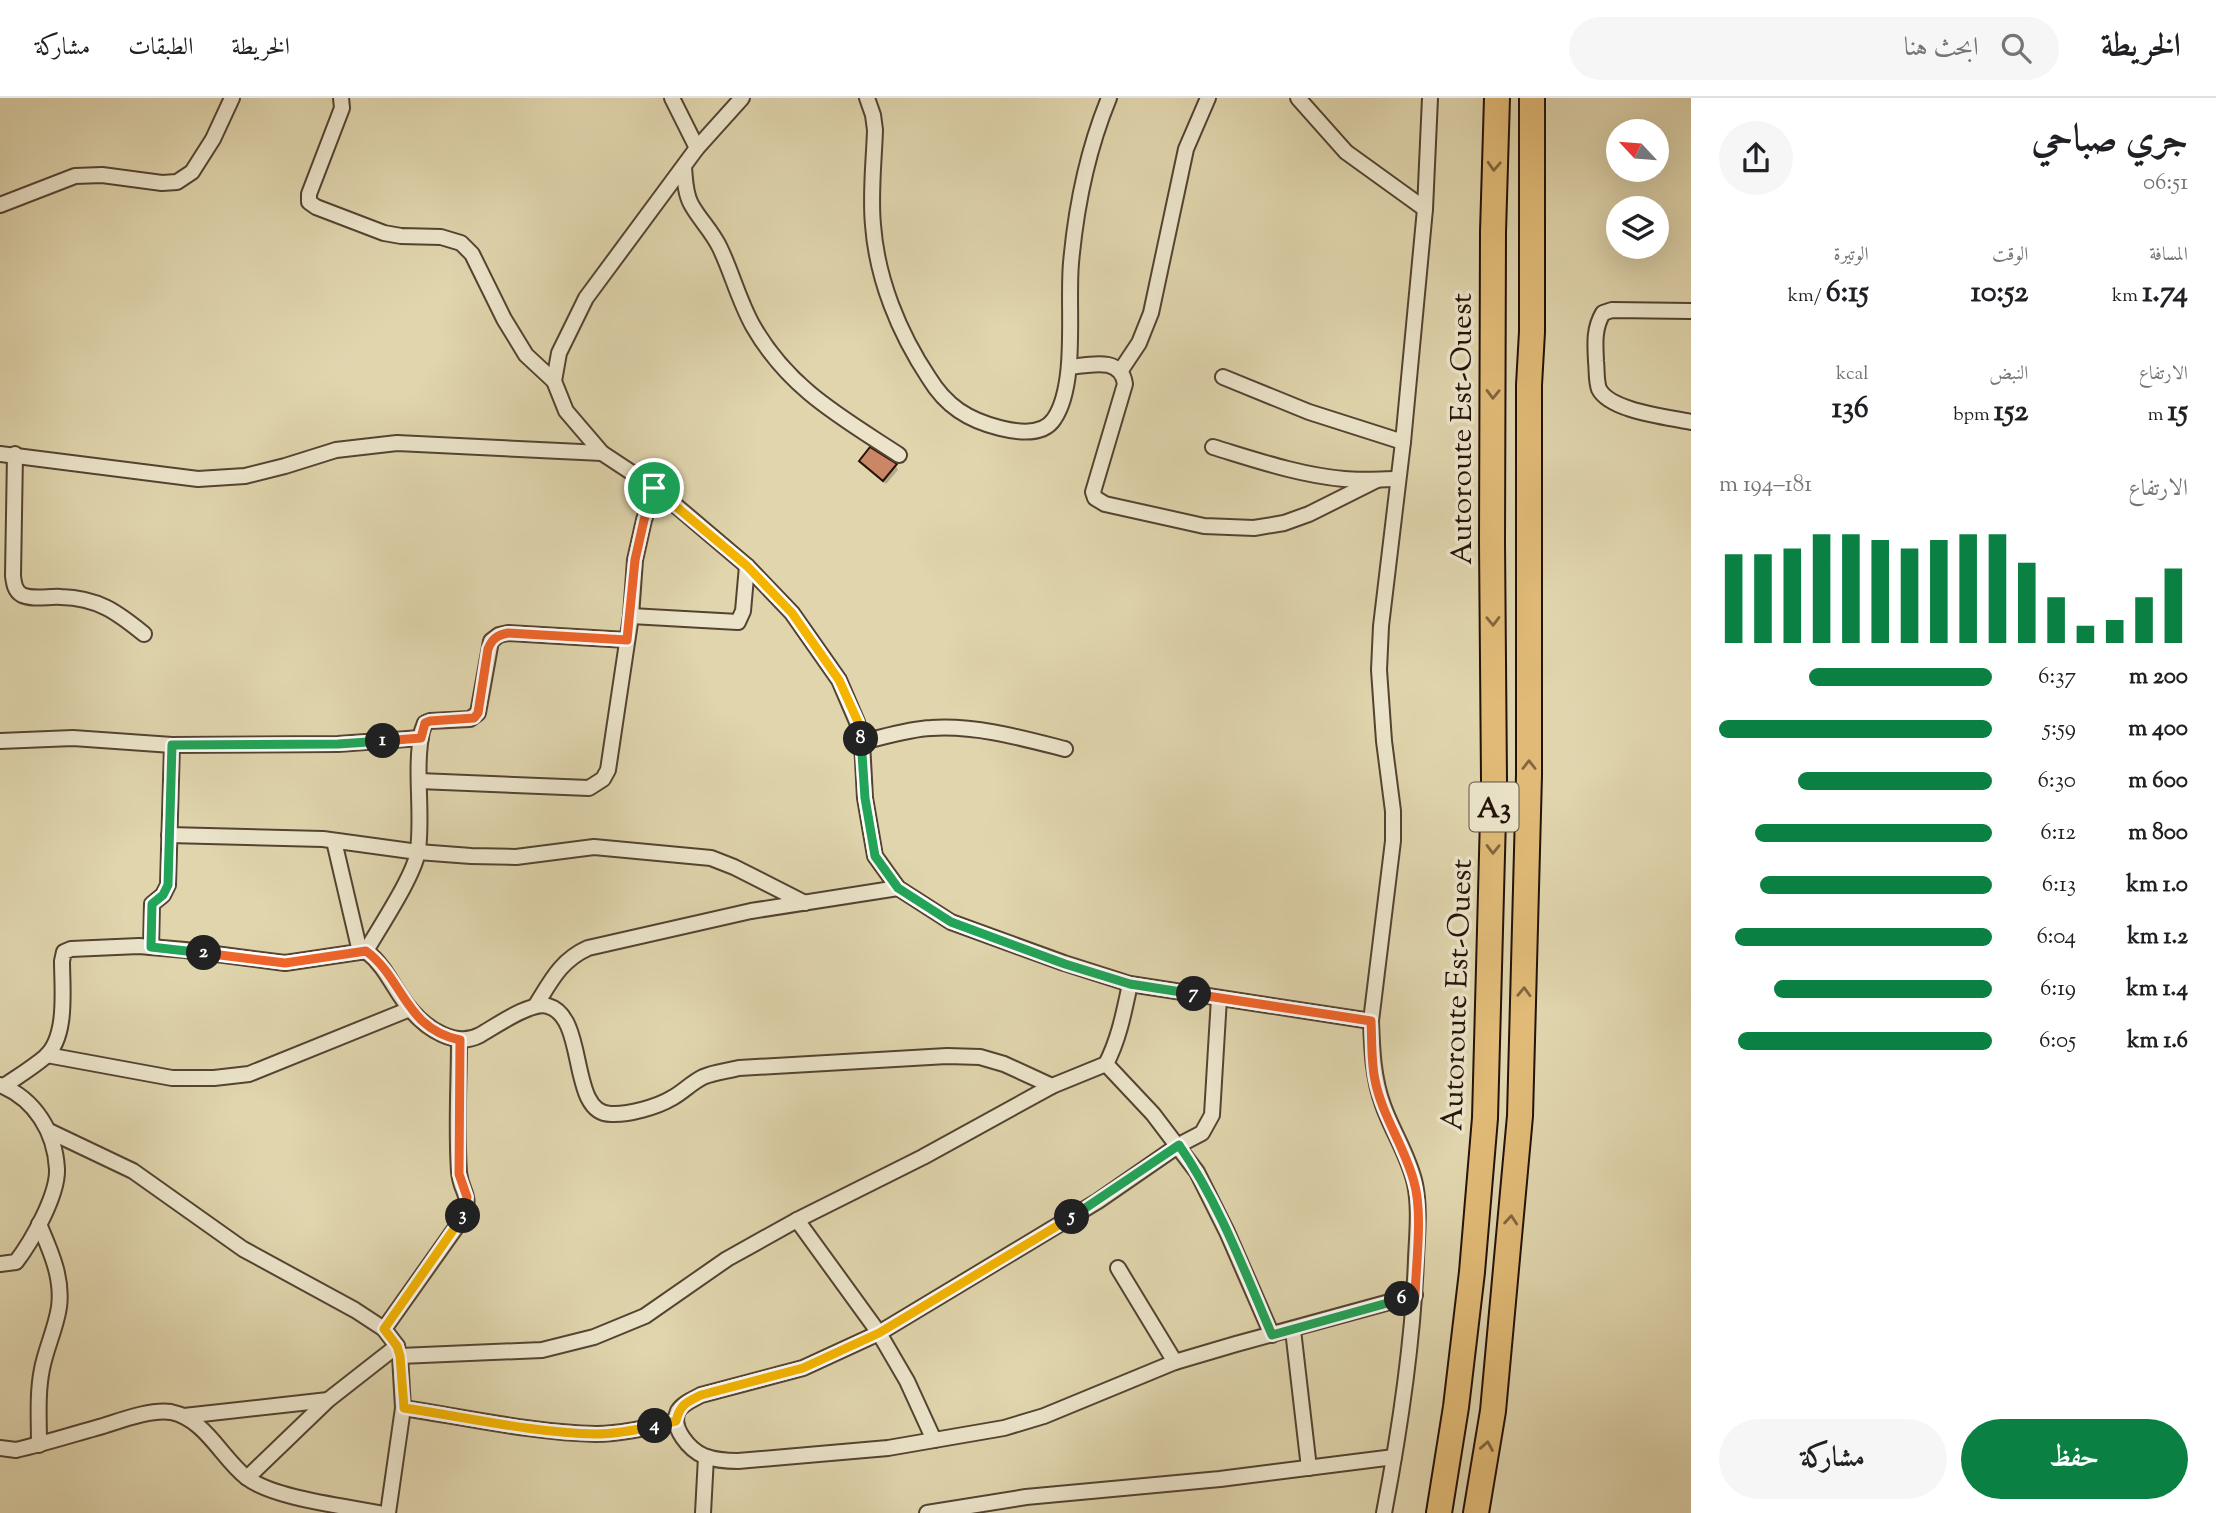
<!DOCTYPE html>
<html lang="ar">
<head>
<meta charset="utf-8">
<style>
	:root { --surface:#fff; --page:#f6f6f6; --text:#202124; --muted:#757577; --line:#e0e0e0; --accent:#0b8043 }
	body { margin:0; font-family:"Sorts Mill Goudy",Amiri,serif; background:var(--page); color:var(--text); direction:rtl; height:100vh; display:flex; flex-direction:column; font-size:26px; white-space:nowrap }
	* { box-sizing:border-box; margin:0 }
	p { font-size:23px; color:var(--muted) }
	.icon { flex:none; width:38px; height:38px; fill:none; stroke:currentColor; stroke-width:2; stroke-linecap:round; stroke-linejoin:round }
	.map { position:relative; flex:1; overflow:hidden; direction:ltr }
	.details { display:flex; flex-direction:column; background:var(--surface); width:525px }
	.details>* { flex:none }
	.needle { width:46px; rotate:296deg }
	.controls { position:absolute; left:1606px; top:21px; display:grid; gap:14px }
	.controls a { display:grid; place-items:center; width:63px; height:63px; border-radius:50%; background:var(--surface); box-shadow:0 7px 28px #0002; font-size:35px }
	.pin { position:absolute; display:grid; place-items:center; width:60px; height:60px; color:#fff; margin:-30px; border:4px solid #fff; border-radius:50%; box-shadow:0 2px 7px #0007 }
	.km { position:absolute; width:35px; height:35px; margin:-18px; border-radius:50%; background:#222; color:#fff; font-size:19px; line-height:35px; text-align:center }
	.round { display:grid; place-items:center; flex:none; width:74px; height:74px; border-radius:37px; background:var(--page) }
	.overview { display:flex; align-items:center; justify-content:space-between; height:119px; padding:0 28px }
	h1 { font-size:38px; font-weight:700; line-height:52px }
	.figures { display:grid; grid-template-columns:repeat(3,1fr); gap:10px; height:119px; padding:7px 28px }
	.figures div { display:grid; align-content:center }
	.figures b { font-size:30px; font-weight:700 }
	.figures small { font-size:19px; font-weight:400 }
	.figures p { font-size:19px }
	.chart { height:196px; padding:14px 28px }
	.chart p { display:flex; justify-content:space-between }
	.chart svg { width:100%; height:126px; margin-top:7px; stroke:var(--accent); stroke-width:6 }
	.primary-button { display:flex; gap:14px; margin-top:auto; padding:14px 28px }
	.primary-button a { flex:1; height:80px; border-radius:42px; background:var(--accent); color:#fff; font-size:28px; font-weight:700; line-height:80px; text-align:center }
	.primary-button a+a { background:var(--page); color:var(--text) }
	ul { padding:0 28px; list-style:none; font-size:23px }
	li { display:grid; grid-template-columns:112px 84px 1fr; align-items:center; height:52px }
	li i { height:18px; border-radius:9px; background:var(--accent) }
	header { display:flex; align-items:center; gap:42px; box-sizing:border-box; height:98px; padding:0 35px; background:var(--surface); border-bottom:2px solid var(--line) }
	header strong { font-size:33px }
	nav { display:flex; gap:38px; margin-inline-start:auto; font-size:24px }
	.search { width:490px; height:63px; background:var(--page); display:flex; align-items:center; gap:18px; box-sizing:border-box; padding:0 24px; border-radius:38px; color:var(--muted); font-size:26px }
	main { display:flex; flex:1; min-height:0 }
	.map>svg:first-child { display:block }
</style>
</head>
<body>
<header>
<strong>الخريطة</strong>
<div class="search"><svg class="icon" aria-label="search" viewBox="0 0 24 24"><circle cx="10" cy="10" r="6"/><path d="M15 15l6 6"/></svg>ابحث هنا</div>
<nav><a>الخريطة</a><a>الطبقات</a><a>مشاركة</a></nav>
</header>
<main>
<section class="details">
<div class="overview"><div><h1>جري صباحي</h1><p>06:51</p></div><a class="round"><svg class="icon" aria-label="share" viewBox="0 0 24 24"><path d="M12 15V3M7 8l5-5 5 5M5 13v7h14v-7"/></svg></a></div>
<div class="figures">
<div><p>المسافة</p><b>1.74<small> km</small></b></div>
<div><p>الوقت</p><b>10:52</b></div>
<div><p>الوتيرة</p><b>6:15<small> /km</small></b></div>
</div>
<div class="figures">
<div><p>الارتفاع</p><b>15<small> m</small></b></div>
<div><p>النبض</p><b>152<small> bpm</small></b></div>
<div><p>kcal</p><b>136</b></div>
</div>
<div class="chart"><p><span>الارتفاع</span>181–194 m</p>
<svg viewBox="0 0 160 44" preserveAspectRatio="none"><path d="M5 44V13M15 44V13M25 44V11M35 44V6M45 44V6M55 44V8M65 44V11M75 44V8M85 44V6M95 44V6M105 44V16M115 44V28M125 44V38M135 44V36M145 44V28M155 44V18"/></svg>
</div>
<ul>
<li><b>200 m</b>6:37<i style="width:67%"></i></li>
<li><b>400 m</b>5:59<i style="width:100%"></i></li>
<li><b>600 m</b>6:30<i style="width:71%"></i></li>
<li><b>800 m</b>6:12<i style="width:87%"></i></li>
<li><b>1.0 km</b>6:13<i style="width:85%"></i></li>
<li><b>1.2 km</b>6:04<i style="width:94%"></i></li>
<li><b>1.4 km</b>6:19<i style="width:80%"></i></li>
<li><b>1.6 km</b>6:05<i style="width:93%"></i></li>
</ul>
<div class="primary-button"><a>حفظ</a><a>مشاركة</a></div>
</section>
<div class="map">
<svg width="1691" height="1415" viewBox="0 0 1691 1415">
	<rect width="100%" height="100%" fill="#e0d5ad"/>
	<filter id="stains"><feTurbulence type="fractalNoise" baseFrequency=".00286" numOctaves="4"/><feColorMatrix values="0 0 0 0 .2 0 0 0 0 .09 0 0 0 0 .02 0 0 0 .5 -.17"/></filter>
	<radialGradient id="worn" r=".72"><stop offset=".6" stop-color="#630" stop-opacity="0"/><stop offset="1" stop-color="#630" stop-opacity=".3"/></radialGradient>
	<!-- shadow -->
	<polygon fill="#0003" points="870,352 896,368 898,372 886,386 861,363"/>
	<!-- building -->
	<polygon fill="#ca8665" stroke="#251209" stroke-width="2" points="870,349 897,366 883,383 859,363"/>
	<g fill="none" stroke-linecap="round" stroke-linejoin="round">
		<defs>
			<g id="minor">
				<polyline points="341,0 342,10 309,96 309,104 316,109 384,135 401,138 441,139 461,145 472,156 504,221 526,257 554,283"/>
				<polyline points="672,0 697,50"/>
				<polyline points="742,0 697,50 586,200 559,255 554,283 566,313 602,355 655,390 747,468 792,515 839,582 857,624 862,644 865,700 875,758 898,790 951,824 1064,865 1130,886 1371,923"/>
				<path d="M 867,0 L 873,17 L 875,32 C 874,63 870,96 873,127 C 877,181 899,235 929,280 C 946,308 968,322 1000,330 C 1016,334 1043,338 1054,321 C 1078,286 1067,207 1071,165 C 1076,109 1088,51 1109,0"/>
				<polyline points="1298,0 1346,54 1425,111"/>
				<path d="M 684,69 C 685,81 685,95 691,106 C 699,121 712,133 720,150 C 732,175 739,203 753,228 C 789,291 841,319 899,357"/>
				<polyline points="0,107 75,78 102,77 162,85 177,84 192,74 213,41 232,0"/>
				<path d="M 1691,213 L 1612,212 L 1603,215 C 1594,230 1595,245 1596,263 C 1597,272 1596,283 1599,291 C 1610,313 1668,319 1691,324"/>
				<path d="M 1069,269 C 1090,267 1121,258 1125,286 L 1093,394 L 1095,400 L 1105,406 L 1204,428 L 1254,430 L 1284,425 L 1309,416 L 1377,382"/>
				<polyline points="1121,272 1139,245 1151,215 1186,51 1208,0"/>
				<polyline points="1223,279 1309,314 1403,344"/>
				<path d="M 1213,349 C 1256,362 1299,377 1344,381 C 1362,383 1381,381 1398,381"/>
				<polyline points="0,356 198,381 245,378 285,368 336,352 397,345 602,355"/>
				<path d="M 15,356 L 13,478 C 14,486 15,493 22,497 C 33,502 49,498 61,499 C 98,500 117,514 144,536"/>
				<polyline points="631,518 738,524 743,513 747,468"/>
				<polyline points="0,643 73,640 172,647 338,646 421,640"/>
				<path d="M 862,644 C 884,639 908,631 931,630 C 976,627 1022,640 1065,651"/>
				<polyline points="419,683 589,690 603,681 608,672 631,518 635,462 644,422 655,390"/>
				<polyline points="169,737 323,741 418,754 471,758 516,759 594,749 711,760 734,769 805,805"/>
				<polyline points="334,743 360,854"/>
				<polyline points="151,849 152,806 163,797 168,787 172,647"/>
				<path d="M 366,853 C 379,830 416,775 418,752 C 423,713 414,672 422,633 L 425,625 L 430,623 L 470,621 L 478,615 L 491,543 L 499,537 L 508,535 L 627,542"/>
				<path d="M 1219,900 L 1212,1017 L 1202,1035 L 1179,1047 L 1098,1103 L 879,1235 L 803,1270 L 701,1297 C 694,1301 683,1305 678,1313 C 670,1330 690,1352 704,1358 C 715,1362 726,1363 738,1363 L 888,1350 L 1004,1330 L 1044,1318 L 1175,1264 L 1236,1246 L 1415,1197"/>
				<path d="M 536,907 C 551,883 561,862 588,850 L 751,813 L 898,790"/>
				<polyline points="47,957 172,980 214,980 249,976 410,911"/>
				<polyline points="1106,966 1153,1016 1197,1074 1227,1134 1272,1237"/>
				<path d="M 0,987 C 35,1001 55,1034 57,1071 C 58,1097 32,1143 16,1164 L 0,1166"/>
				<path d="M 4,988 C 17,979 32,970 45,959 C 68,939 62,890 62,863 L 64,854 L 71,851 L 139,848 L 185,852 L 285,865 L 366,853 C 387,869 394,893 411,912 C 427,931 456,950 480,937 C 496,928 531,903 548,908 C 588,919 568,1016 611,1016 C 628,1017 657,1009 672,1000 C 683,994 691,985 703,979 C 714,974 727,973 739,970 L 947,958 L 980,959 L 1004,966 L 1052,988"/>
				<polyline points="49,1033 133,1073 243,1151 355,1212 384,1231 397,1248 400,1258 403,1310 388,1415"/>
				<polyline points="797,1122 879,1235 907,1283 934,1342"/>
				<path d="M 39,1126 C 50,1152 63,1179 59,1209 C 56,1230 46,1250 42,1271 C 37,1296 39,1321 39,1347"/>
				<polyline points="1118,1170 1175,1264"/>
				<path d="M 384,1231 L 462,1121 C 473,1096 461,1096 459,1074 C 456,1030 459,985 459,942"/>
				<polyline points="1293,1232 1309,1370"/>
				<path d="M 400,1258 L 542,1252 L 594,1239 L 645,1218 L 727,1161 L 797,1122 L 923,1059 L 1052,988 L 1106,966 C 1119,941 1124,914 1130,886"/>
				<path d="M 403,1310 C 464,1319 535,1335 596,1336 C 623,1336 650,1329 676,1323"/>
				<polyline points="184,1318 328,1302"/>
				<path d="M 0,1350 L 16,1352 C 46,1345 74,1336 103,1328 C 122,1322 151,1311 171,1314 C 205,1321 221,1359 246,1379 C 272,1400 344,1408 379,1415"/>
				<polyline points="247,1380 328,1302 397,1248"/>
				<polyline points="703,1415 706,1359"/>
				<polyline points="927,1415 1026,1399 1220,1381 1394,1359"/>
				<path d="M 1384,1415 C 1400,1331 1413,1247 1416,1161 C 1417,1137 1420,1110 1415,1086 C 1409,1058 1392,1033 1383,1007 C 1373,980 1372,951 1371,923 L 1393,743 L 1393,713 L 1384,643 L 1379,572 L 1381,528 L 1403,344 L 1425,111 L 1430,0"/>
			</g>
			<g id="motorway">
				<polyline points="1439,1415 1456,1309 1472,1174 1485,1020 1494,682 1492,444 1493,134 1497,0"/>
				<polyline points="1476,1415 1493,1313 1520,1018 1529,677 1529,287 1532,234 1532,0"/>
			</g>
		</defs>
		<!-- minor casing -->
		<use href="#minor" stroke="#544332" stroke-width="18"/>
		<!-- motorway casing -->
		<use href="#motorway" stroke="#251209" stroke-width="28"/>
		<!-- minor -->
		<use href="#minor" stroke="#ebe4ca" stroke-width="14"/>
		<!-- motorway -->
		<use href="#motorway" stroke="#e0ba76" stroke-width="24"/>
	</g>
	<!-- one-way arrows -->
	<defs><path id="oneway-chevron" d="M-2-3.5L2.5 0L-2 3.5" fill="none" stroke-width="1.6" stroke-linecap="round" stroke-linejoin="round" transform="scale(1.75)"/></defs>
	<g stroke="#826640">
		<use href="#oneway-chevron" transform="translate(1494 68) rotate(93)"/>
		<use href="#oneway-chevron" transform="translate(1493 296) rotate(91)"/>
		<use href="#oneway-chevron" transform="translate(1493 523) rotate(89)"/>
		<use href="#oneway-chevron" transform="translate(1529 667) rotate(-90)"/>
		<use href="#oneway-chevron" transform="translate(1493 751) rotate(91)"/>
		<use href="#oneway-chevron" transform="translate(1524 894) rotate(-88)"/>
		<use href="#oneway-chevron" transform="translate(1511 1122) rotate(-85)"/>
		<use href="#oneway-chevron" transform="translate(1487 1348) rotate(-80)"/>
	</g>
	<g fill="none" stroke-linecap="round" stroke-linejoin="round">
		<defs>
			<path id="split-1" d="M 383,643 L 421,640 L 425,625 L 430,623 L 474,620 L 478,615 L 488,551 C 492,541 497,537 508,535 L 627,542 L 635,462 L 644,422 L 654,390"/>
			<polyline id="split-2" points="204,855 151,849 152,806 163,797 168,787 172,647 338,646 383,643"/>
			<path id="split-3" d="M 204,855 L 285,865 L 366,853 C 404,881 404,930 460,942 L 459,1076 L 467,1099 L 463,1118"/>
			<path id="split-4" d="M 463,1118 L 384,1231 L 397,1248 L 400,1258 L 404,1310 C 465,1319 534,1335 596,1336 C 616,1336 636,1332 655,1328"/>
			<path id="split-5" d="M 655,1328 L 676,1323 C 680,1306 687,1304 701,1297 L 803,1270 L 879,1235 L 1072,1119"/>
			<path id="split-6" d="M 1072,1119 L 1179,1047 C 1219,1105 1244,1172 1272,1237 L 1402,1201"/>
			<path id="split-7" d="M 1194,896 L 1371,923 C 1372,942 1371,963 1375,982 C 1382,1018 1405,1049 1414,1084 C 1423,1114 1416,1165 1415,1198 L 1402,1201"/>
			<polyline id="split-8" points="861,641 865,700 875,758 898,790 951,824 1065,866 1130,886 1194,896"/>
			<polyline id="split-9" points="654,390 747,468 792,515 839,582 858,624 861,641"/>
		</defs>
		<!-- split-1 casing -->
		<use href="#split-1" stroke="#fff" stroke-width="14"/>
		<!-- split-2 casing -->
		<use href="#split-2" stroke="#fff" stroke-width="14"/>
		<!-- split-3 casing -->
		<use href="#split-3" stroke="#fff" stroke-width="14"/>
		<!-- split-4 casing -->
		<use href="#split-4" stroke="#fff" stroke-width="14"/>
		<!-- split-5 casing -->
		<use href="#split-5" stroke="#fff" stroke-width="14"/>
		<!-- split-6 casing -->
		<use href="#split-6" stroke="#fff" stroke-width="14"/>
		<!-- split-7 casing -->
		<use href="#split-7" stroke="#fff" stroke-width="14"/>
		<!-- split-8 casing -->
		<use href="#split-8" stroke="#fff" stroke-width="14"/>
		<!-- split-9 casing -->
		<use href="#split-9" stroke="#fff" stroke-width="14"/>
		<!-- split-1 -->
		<use href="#split-1" stroke="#f0652b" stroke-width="9"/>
		<!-- split-2 -->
		<use href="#split-2" stroke="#22a559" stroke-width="9"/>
		<!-- split-3 -->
		<use href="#split-3" stroke="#f0652b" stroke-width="9"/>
		<!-- split-4 -->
		<use href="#split-4" stroke="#f5b400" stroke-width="9"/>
		<!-- split-5 -->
		<use href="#split-5" stroke="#f5b400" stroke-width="9"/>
		<!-- split-6 -->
		<use href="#split-6" stroke="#22a559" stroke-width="9"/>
		<!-- split-7 -->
		<use href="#split-7" stroke="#f0652b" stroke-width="9"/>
		<!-- split-8 -->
		<use href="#split-8" stroke="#22a559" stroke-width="9"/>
		<!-- split-9 -->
		<use href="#split-9" stroke="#f5b400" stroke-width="9"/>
	</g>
	<g text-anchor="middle" stroke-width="7" stroke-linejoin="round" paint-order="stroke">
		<!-- shield labels -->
		<rect fill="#ebe4ca" stroke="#605143" stroke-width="2" x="1469.5" y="684.5" width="49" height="49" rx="5"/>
		<g font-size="28" font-weight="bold" fill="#251209">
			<text x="1494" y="719">A3</text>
		</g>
		<!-- street labels -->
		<g font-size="30" fill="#251209" stroke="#ebe4ca">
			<text transform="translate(1461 331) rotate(-90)" y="10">Autoroute Est-Ouest</text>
			<text transform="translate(1456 897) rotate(-88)" y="10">Autoroute Est-Ouest</text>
		</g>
	</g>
	<rect width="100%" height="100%" filter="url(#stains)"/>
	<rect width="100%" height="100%" fill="url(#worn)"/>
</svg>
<div class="controls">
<a><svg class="needle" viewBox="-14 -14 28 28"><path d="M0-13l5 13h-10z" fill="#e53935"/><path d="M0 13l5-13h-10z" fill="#757577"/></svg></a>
<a><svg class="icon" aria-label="layers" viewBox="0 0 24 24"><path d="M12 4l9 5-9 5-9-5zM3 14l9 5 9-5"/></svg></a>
</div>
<div class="pin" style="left:654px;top:390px;background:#1e9e55"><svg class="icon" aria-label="arrive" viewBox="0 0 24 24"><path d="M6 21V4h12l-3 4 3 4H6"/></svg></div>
<b class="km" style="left:383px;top:643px">1</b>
<b class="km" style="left:204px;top:855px">2</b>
<b class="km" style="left:463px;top:1118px">3</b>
<b class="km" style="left:655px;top:1328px">4</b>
<b class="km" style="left:1072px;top:1119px">5</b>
<b class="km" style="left:1402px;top:1201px">6</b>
<b class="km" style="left:1194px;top:896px">7</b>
<b class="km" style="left:861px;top:641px">8</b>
</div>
</main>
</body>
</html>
